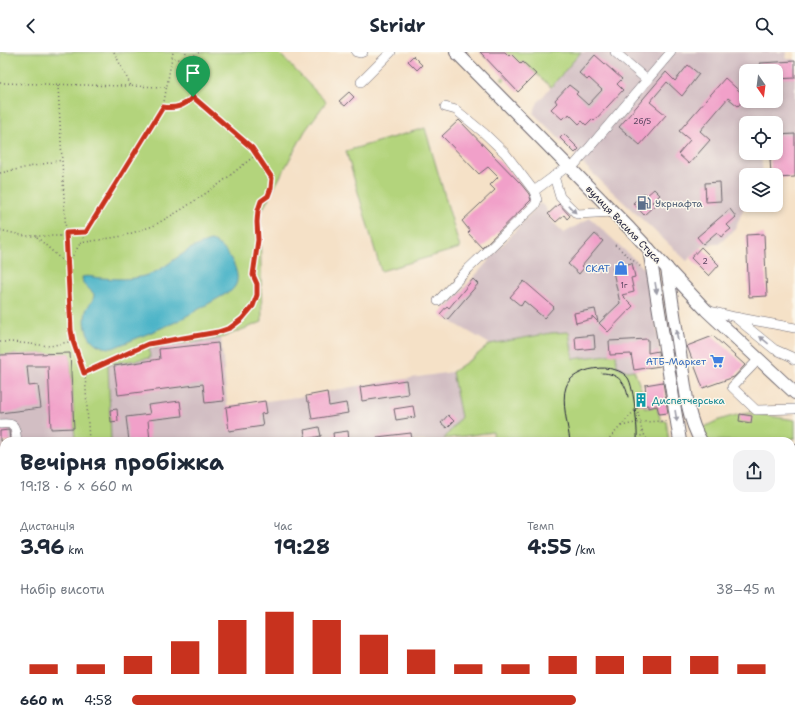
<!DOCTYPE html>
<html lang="uk">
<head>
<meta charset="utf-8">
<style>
	:root { --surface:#fff; --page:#f2f2f3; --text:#1f2937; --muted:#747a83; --accent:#c8321e }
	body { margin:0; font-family:"Shantell Sans",sans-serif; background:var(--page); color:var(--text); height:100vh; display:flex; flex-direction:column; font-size:15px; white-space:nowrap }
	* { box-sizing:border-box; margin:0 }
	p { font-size:13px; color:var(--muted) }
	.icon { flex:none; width:22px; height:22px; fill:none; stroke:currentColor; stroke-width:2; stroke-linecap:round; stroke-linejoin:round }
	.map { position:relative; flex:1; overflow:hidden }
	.details { position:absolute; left:0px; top:385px; width:795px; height:286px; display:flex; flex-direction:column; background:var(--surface); border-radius:12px 12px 0 0; box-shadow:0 2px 6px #0003 }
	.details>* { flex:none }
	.needle { width:26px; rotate:166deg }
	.buttons { position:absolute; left:739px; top:12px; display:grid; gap:8px }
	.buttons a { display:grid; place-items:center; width:44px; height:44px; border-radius:8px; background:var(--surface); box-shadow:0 2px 6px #0003; font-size:20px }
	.pin { position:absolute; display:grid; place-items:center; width:34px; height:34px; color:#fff; margin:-41px -17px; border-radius:50% 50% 50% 0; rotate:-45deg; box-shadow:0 0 4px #0007 }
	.pin .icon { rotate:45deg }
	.round { display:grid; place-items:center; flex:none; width:42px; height:42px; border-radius:12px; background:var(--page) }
	.summary { display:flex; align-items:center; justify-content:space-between; height:68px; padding:0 20px }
	h1 { font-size:22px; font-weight:700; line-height:30px }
	.metrics { display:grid; grid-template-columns:repeat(3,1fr); gap:6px; height:68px; padding:4px 20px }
	.metrics div { display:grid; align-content:center }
	.metrics b { font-size:20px; font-weight:700 }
	.metrics small { font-size:11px; font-weight:400 }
	.metrics p { font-size:11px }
	.chart { height:112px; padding:8px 20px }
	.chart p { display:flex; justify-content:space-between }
	.chart svg { width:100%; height:72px; margin-top:4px; stroke:var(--accent); stroke-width:6 }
	ul { padding:0 20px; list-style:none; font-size:13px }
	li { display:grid; grid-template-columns:64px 48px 1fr; align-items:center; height:30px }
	li i { height:10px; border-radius:5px; background:var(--accent) }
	header { display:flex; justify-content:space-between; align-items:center; height:52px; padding:0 20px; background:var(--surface); font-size:18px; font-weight:700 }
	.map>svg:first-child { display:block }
</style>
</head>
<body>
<header><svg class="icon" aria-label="back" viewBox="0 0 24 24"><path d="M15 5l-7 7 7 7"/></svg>Stridr<svg class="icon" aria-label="search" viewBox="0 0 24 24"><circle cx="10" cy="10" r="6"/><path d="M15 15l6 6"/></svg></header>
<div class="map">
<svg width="795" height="671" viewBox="0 0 795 671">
	<rect width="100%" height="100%" fill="#fbf7ec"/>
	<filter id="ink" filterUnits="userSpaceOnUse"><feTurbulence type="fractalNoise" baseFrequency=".025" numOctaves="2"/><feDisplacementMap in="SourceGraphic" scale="8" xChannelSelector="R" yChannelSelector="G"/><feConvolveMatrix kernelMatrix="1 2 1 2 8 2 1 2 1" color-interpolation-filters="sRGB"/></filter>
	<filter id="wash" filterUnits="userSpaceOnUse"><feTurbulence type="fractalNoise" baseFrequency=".012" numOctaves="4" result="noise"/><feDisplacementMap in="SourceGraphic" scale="16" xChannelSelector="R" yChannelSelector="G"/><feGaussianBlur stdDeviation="0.9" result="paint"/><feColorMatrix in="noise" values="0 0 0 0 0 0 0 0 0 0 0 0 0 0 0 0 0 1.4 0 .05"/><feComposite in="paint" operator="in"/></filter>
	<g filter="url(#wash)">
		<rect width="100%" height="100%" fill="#f5e1c7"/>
		<!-- industrial -->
		<g fill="#d2bec3" fill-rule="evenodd">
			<path d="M 581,0 L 787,0 L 786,7 L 795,7 L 795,98 L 776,99 L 776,71 L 746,71 L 746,101 L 761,101 L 763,123 L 746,123 L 746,151 L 735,177 L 720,191 L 701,195 L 687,209 L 605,133 L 583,112 L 584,111 L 533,61 L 538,50 ZM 746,19 L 776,19 L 776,49 L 746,49 Z"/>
			<polygon points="540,151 546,156 548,165 564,181 590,166 649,221 662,314 627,319 617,314 616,303 573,307 568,280 551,281 490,292 440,263"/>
			<polygon points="221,286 227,354 306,344 351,335 452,320 461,365 444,387 444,389 110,389 111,389 108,312 150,306 149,296"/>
			<polygon points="70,301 75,389 4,389 4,500 0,501 0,303"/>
			<polygon points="4,519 4,667 107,667 107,671 0,671 0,520"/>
			<polygon points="134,667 495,667 480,671 135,671"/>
			<polygon points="639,667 744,667 744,671 636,671"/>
		</g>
		<!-- green -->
		<g fill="#b3d47c" stroke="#6a7b5c">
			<polygon points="0,0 278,0 326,50 305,79 260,162 262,270 221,286 149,296 150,306 108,312 111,389 75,389 70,301 0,303"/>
			<polygon points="480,0 581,0 551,35 523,10 503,29 501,27 505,24"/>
			<polygon points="425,76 460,196 381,219 346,99"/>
			<polygon points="569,280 573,307 616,302 617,314 627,319 634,318 643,342 645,356 657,355 661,369 666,368 669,389 494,389 493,380 444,387 461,365 452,320 473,306 490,292 551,281"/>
			<path d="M 751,361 L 795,368 L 795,386 L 778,389 L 708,389 L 701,379 L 702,377 C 714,368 736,362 751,361 Z"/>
			<polygon points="791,421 795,421 795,476 791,480"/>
		</g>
		<!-- water -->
		<path fill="#49b3c7" stroke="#366a81" d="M 210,189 C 223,190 239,215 237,228 C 237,232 234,236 231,239 L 176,270 L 113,296 C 91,297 82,279 86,259 C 88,252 94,250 94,242 L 83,231 L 82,225 C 89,223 95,226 101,226 C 115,227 131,228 144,224 C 160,220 171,209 184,201 C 192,195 201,192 210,189 Z"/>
		<g id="blocks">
			<!-- building -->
			<g fill="#f1a0c9">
				<polygon points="480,0 505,0 509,4 511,2 521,12 523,10 536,22 518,40"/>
				<polygon points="595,3 622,27 617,32 623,38 594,69 592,67 586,73 582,69 579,72 569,62 567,65 565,64 562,67 551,57 557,51 555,48 569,33 578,40 576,42 588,53 602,38 589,26 587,28 579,21"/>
				<polygon points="413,4 422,13 417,18 408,9"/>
				<polygon points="795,9 795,26 776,27 776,19 760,19 760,11"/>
				<polygon points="688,13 699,22 682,44 667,30 650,50 666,63 640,93 619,75 666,20 675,29"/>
				<polygon points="725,26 746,45 738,54 728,46 700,79 710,88 689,112 678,102 690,88 679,79"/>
				<polygon points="349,40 354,45 345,54 339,49"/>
				<polygon points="459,68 521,132 529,142 531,148 482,196 468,181 470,179 462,169 495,138 490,133 498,125 488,115 479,122 442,84"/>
				<polygon points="564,82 579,97 575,101 560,86"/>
				<polygon points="795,82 795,125 776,126 776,123 771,123 770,107 776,107 776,83"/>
				<polygon points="720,130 721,149 706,150 705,131"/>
				<polygon points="654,137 660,143 652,150 655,153 644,163 633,151 644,141 646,144"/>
				<polygon points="559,152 570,164 567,167 564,163 556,170 548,162"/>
				<polygon points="730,157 736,165 727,173 731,177 721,185 717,180 703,192 697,185"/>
				<polygon points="595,182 603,189 582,214 584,216 579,222 568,212"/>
				<polygon points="764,182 767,244 749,245 746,183"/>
				<polygon points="701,195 719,213 709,224 691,206"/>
				<polygon points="632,211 635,225 631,226 634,240 622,243 633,254 608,280 599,271 620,251 612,215"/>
				<polygon points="473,227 478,232 447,268 440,262 447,254 449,256"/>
				<polygon points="524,229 554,255 544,266 524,249 521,254 510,245"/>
				<polygon points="595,257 598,270 592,264 592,267 576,271 574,261"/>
				<polygon points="594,283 595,296 576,298 575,285"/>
				<polygon points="713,284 745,313 734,325 703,336 687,294"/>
				<polygon points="648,287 648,301 658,299 660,314 634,318 631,302 610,303 609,289"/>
				<polygon points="218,291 224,349 205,351 203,332 118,343 114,314 160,307 159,297"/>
				<polygon points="70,301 74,376 51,377 48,314 27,314 29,334 38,333 41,356 0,361 0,303"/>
				<polygon points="406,328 408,342 362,349 360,335"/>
				<polygon points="663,330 668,361 659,362 657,354 648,356 648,353 639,354 637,343 646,342 645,333"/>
				<polygon points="327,340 329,354 346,351 348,361 312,367 309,350 307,350 306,344"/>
				<polygon points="180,349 182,364 148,368 150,389 129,389 126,365 150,362 148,353"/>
				<polygon points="265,349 267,361 261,362 263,374 229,379 226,355"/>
				<polygon points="413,354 415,365 396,368 394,357"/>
				<polygon points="117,357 118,369 111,370 110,358"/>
				<polygon points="740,362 752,364 751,371 739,369"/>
				<polygon points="448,363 454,369 447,376 441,371"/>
				<polygon points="319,375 321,384 306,387 304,378"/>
				<polygon points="9,378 10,389 0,389 0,379"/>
				<polygon points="348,379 349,389 334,389 333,381"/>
				<polygon points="411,381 412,389 377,389 377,385"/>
			</g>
		</g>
	</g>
	<g filter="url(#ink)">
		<use href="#blocks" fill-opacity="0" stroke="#6c656c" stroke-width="1"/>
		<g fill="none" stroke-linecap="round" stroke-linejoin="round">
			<defs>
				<g id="minor">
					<polyline points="356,0 360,1 363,0"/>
					<polyline points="615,0 647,28"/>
					<polyline points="361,30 391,0"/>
					<polyline points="571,117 671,0"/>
					<polyline points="554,124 560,145 577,162 614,160"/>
					<polyline points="534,139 568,114"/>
					<polyline points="438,249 469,216 535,153 537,148 534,139 505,101 484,81 456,58 445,55"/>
					<polyline points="706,258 735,265 795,276"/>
					<polyline points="736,266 774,297 792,305 795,308"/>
					<polyline points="759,307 732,335 756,358 795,357"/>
					<path d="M 0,372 C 16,370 15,375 17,389"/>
					<polyline points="515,671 531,667"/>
					<polyline points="622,671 624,667"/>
				</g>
				<g id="major">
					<polyline points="456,0 630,177 706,258 795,341"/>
					<polyline points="649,197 680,389"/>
					<path d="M 667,216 L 688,354 C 691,367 694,378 701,389"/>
					<polyline points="791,399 795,398"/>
					<polyline points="791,412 795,411"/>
					<polyline points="791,490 795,487"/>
					<polyline points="0,516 4,516"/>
					<polyline points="113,667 113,671"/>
				</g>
			</defs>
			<!-- minor casing -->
			<use href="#minor" stroke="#6c656c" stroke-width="10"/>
			<!-- major casing -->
			<use href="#major" stroke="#6c656c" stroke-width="14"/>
			<!-- path -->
			<g stroke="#6c656c" stroke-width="1.5" stroke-dasharray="1 3" stroke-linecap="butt">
				<polyline points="114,0 131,34"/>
				<polyline points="184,9 200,0"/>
				<polyline points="184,9 186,0"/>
				<polyline points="0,31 167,35"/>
				<polyline points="58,33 71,277 73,289 85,321 89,389"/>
				<path d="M 164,55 C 169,56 174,57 179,55 C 195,50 204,27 192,14 C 186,8 179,7 172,6"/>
				<polyline points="0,121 62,108"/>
				<polyline points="0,178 25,184 66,184"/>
				<polyline points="66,181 86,180"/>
				<polyline points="37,185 67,213 163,55 173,0"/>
				<polyline points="80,191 123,184 153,174 181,158 218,133 253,105 255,100 252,96 193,45"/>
				<polyline points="615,193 642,216"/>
				<polyline points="0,290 11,290 50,294 73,289"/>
				<polyline points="85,321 148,292 218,281 230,276 242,267 253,254 257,243 257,232 253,223 258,188 257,170 258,158 261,149 268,144 271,136 272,126 255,100"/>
				<polyline points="637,356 642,379 640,389"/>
				<polyline points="621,374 640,370 666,369"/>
				<polyline points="642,379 648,389"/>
				<polyline points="607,389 637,356"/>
				<polyline points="791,503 795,503"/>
				<polyline points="791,541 795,531"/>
				<polyline points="750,671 752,667"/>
				<polyline points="791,671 795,661"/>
			</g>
			<!-- minor -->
			<use href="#minor" stroke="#fff" stroke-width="9"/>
			<!-- major -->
			<use href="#major" stroke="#fff" stroke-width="12"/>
			<!-- tram -->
			<g stroke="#22223b" stroke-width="1">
				<path d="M 602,321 C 618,321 626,331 628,345"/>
				<path d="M 570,389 C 568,374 561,349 566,335 C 572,315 616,309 628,326 C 634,335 638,378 637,389"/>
				<polyline points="0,514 4,514"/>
			</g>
			<!-- rail -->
			<g stroke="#22223b" stroke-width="2.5">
				<polyline points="791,528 795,523"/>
				<polyline points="791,570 795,560"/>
				<polyline points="791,611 795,600"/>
				<polyline points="791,629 795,617"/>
				<polyline points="732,671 736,667"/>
				<polyline points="770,671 772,667"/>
				<polyline points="777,671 778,667"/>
			</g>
		</g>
		<!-- one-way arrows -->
		<defs><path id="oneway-solid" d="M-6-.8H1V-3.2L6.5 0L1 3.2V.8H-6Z"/></defs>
		<g fill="#9c9ca7">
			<use href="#oneway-solid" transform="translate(572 157) rotate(45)"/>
			<use href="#oneway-solid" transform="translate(656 236) rotate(81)"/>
			<use href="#oneway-solid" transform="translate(677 283) rotate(-99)"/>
			<use href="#oneway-solid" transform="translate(764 288) rotate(-141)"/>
			<use href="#oneway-solid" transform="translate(676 364) rotate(81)"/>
		</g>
	</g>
	<g fill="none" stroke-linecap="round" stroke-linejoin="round" filter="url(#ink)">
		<defs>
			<path id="route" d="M 193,45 L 252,96 L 272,126 L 271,136 L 268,144 L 261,149 L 258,158 L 257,170 L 258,188 L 253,223 L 257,232 L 257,243 L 253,254 L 242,267 L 230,276 L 218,280 L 148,292 L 84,321 L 73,289 L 71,278 L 66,181 L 86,180 L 163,55 C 176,57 184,54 193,45 Z"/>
		</defs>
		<!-- route casing -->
		<use href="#route" stroke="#fff" stroke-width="8"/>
		<!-- route -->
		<use href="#route" stroke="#c8321e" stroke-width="5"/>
	</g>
	<!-- icons -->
	<defs>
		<symbol id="fuel-bare" viewBox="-9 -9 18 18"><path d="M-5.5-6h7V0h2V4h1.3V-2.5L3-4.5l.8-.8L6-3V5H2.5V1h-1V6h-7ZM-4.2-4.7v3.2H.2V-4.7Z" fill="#5c6f8a" stroke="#fbf7ec" stroke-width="2.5" paint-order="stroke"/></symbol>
		<symbol id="shop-bare" viewBox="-9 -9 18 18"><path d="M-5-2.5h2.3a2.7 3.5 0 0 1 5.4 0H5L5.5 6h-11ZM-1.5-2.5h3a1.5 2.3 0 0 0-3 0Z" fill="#3f7fe0" stroke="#fbf7ec" stroke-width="2.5" paint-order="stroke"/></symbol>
		<symbol id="supermarket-bare" viewBox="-9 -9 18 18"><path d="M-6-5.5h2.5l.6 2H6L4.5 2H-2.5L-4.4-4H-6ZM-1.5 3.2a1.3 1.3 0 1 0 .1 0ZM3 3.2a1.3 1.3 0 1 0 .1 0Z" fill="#3f7fe0" stroke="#fbf7ec" stroke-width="2.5" paint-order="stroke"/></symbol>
		<symbol id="building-bare" viewBox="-9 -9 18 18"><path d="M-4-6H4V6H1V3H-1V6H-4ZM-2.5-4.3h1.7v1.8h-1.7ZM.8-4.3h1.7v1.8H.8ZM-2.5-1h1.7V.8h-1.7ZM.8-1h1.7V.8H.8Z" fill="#0f9aa8" stroke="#fbf7ec" stroke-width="2.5" paint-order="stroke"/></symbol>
	</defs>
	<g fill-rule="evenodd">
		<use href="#fuel-bare" x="634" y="141" width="20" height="20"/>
		<use href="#shop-bare" x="611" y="206" width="20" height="20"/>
		<use href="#supermarket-bare" x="707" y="299" width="20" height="20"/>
		<use href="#building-bare" x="631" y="338" width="20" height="20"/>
	</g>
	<g text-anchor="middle" stroke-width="3" stroke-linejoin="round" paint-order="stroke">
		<!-- number labels -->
		<g font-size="8" fill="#56425e">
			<text x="642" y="72">2б/5</text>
			<text x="705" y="212">2</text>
			<text x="624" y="236">1г</text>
		</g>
		<!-- service labels -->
		<g font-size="10" fill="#4e5e75" stroke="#fbf7ec" text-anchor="start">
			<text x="655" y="155">Укрнафта</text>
		</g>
		<!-- street labels -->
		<g font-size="10" fill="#22223b" stroke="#fbf7ec">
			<text transform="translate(624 172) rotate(46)" y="4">вулиця Василя Стуса</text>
		</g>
		<!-- shop labels -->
		<g font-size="10" fill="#366cbe" stroke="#fbf7ec" text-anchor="end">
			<text x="610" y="220">СКАТ</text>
			<text x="706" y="313">АТБ-Маркет</text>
		</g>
		<!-- culture labels -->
		<g font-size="10" fill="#0d838f" stroke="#fbf7ec" text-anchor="start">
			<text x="652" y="352">Диспетчерська</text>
		</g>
	</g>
</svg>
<div class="buttons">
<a><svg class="needle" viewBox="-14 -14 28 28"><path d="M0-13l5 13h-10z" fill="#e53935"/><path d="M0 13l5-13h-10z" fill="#747a83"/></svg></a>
<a><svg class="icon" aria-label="locate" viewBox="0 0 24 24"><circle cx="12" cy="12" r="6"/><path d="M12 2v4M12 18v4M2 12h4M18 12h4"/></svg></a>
<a><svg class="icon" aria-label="layers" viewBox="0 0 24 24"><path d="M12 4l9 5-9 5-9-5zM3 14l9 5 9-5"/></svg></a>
</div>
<div class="pin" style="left:193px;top:45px;background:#1e9e55"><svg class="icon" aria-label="arrive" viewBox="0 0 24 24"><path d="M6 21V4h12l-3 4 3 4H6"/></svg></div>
<section class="details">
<div class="summary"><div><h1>Вечірня пробіжка</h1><p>19:18 · 6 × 660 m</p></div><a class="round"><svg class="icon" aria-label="share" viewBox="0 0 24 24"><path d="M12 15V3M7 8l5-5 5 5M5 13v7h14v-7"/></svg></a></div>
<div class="metrics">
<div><p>Дистанція</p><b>3.96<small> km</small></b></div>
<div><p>Час</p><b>19:28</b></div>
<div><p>Темп</p><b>4:55<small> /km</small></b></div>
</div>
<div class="chart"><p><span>Набір висоти</span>38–45 m</p>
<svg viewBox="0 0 160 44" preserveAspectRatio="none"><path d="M5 44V38M15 44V38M25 44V33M35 44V24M45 44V11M55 44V6M65 44V11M75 44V20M85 44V29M95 44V38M105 44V38M115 44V33M125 44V33M135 44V33M145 44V33M155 44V38"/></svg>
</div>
<ul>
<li><b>660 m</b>4:58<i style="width:69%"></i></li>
</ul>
</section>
</div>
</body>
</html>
